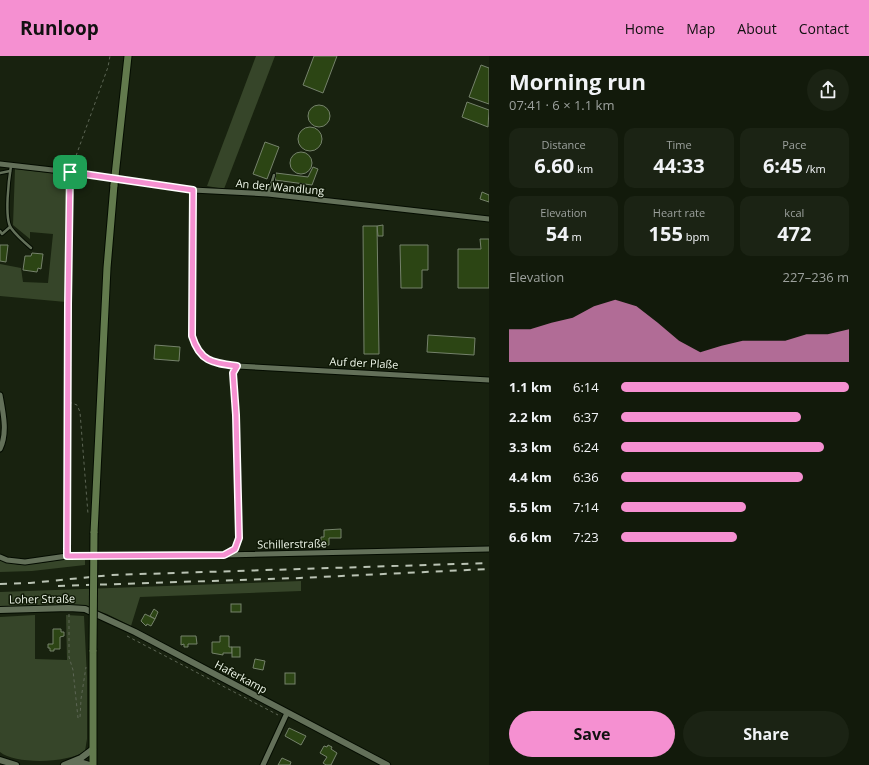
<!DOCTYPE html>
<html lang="en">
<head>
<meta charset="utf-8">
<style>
	:root { --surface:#121a0b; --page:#1b2314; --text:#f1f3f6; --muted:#9ca19d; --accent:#f590d1 }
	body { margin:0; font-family:"Open Sans",sans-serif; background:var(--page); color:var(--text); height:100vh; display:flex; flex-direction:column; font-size:15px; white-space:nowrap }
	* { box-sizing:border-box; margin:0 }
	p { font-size:13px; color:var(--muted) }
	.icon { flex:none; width:22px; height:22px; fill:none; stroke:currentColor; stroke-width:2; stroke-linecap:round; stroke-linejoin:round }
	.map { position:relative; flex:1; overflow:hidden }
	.sheet { display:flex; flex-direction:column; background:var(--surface); width:380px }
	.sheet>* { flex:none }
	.pin { position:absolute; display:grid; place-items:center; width:34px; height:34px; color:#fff; margin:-17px; border-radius:8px; box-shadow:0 2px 6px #0006 }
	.round { display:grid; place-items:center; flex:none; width:42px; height:42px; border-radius:21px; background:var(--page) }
	.summary { display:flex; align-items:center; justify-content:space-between; height:68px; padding:0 20px }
	h1 { font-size:22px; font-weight:700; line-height:30px }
	.figures { display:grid; grid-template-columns:repeat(3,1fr); gap:6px; height:68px; padding:4px 20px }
	.figures div { display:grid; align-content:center; border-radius:10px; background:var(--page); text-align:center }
	.figures b { font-size:20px; font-weight:700 }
	.figures small { font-size:11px; font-weight:400 }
	.figures p { font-size:11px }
	.chart { height:112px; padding:8px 20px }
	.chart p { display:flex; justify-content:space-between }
	.chart svg { width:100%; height:72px; margin-top:4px; fill:var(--accent); opacity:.7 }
	.cta { display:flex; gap:8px; margin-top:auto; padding:8px 20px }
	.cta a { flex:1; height:46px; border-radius:24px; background:var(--accent); color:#111; font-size:16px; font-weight:700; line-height:46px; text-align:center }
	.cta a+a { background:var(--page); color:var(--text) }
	ul { padding:0 20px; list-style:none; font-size:13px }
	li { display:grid; grid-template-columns:64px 48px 1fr; align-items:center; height:30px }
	li i { height:10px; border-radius:5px; background:var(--accent) }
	header { display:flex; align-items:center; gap:24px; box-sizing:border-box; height:56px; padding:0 20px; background:var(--accent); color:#111 }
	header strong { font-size:19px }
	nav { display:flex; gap:22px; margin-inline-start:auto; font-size:14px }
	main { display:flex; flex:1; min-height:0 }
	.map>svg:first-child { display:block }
</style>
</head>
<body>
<header>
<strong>Runloop</strong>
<nav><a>Home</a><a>Map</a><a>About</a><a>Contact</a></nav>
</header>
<main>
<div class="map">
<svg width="489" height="709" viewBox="0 0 489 709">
	<rect width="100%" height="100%" fill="#18220f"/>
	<!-- green -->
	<g fill="#364529">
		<polygon points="256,0 275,0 224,133 207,130"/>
		<polygon points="15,113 68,119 66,246 0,240 0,208 21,212 23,226 48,227 53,178 30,176 30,183 13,169"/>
		<polygon points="85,502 85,509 32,515 0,516 0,504 19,509 41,507 67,503"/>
		<polygon points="301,525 301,535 140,541 131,570 107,558 83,550 0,551 0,536"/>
		<path d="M 35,559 L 35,603 L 67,604 L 66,559 L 84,560 L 87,621 L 87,683 L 85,695 C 69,707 16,709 0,696 L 0,561 Z"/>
	</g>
	<!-- building -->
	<g fill="#2c4514" stroke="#75826b">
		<polygon points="314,0 337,0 323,37 303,29"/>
		<polygon points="481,9 489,12 489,48 469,41"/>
		<polygon points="467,46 489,54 488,71 462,61"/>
		<circle cx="319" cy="60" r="11"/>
		<circle cx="310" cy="83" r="12"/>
		<polygon points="265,86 279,91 267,123 253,118"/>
		<circle cx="301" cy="107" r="11"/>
		<polygon points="313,111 318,113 312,129 275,124 276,117 308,121"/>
		<polygon points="482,136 489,139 489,146 480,143"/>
		<polygon points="383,169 383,180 378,180 377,170"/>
		<polygon points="363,170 377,170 379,298 364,298"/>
		<polygon points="480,183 489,183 489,232 458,232 458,193 481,193"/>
		<polygon points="0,189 8,189 6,206 0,205"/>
		<polygon points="400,189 428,189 428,214 422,214 422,232 401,232"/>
		<polygon points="32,197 43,198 41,213 38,212 37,216 23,214 25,200 31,200"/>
		<polygon points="428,279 475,282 474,299 427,296"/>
		<polygon points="155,289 180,291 179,305 154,303"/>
		<polygon points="341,473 341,482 329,482 329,489 321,489 321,481 324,481 324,474"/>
		<rect x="231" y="548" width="10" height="8"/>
		<polygon points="154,553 158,556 155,563 150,560"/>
		<polygon points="145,558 155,563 151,570 147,568 146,570 141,565"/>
		<polygon points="53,573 61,573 61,576 64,576 64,580 60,581 60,593 54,593 54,595 50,595 50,592 48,592 48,588 53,588"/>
		<polygon points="181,580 196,580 197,588 188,588 188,591 184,591 184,588 181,589"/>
		<polygon points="220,580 229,580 229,591 232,591 232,597 223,597 223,599 212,597 212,586 220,586"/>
		<rect x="232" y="591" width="8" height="10"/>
		<polygon points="255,603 265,605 263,614 253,612"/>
		<rect x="285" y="617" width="10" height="11"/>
		<polygon points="289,672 306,680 301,689 285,680"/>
		<polygon points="328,689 332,691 331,693 337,697 331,709 326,709 323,707 327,701 320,697 324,690 327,691"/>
		<polygon points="282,702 291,706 290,709 278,709"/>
	</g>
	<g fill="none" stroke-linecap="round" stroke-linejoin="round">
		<defs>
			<g id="service">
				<path d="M 11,110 C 9,122 4,162 11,172 C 16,179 24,186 31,192"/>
				<polyline points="0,117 10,115"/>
				<polyline points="268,138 274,119"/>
				<polyline points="0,175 2,178 10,171"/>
			</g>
			<g id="minor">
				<polyline points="0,108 70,116"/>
				<path d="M 489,163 L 268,138 L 193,134 L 192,280 C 200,306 213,307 237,310 L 489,324"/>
				<path d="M 0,339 C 3,356 8,377 0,393"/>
				<polyline points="225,499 235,493 239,482 236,359 233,317 237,310"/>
				<polyline points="0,501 7,504 25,506 67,500 224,499 489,493"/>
				<polyline points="263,709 287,657"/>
			</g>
			<g id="tertiary">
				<polyline points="0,554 69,552 85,553 135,576 387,709"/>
				<polyline points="0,704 16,709"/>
				<polyline points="73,707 80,706 90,709"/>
				<polyline points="64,709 81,702 93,693"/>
			</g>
			<g id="secondary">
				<polyline points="115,120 128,0"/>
				<polyline points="94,477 107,212 114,129"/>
				<polyline points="93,594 93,709"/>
			</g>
		</defs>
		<!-- service casing -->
		<use href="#service" stroke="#040c00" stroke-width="4.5"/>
		<!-- minor casing -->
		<use href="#minor" stroke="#040c00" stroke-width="7"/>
		<!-- tertiary casing -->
		<use href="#tertiary" stroke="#040c00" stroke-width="8"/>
		<!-- secondary casing -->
		<use href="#secondary" stroke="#040c00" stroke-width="9"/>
		<!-- path -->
		<g stroke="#5d6655" stroke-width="1" stroke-dasharray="3 3" stroke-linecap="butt">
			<polyline points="72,111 108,11 110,0"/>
			<polyline points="77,117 107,121"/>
			<polyline points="122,124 186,133"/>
			<polyline points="69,346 77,349 80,356 88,458"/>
			<polyline points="67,493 68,249 70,122"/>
			<polyline points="69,558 69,601 73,614 78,662 80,662 81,643 86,611"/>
			<polyline points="127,580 278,659"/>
		</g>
		<!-- service -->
		<use href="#service" stroke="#637059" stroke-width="2.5"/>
		<!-- minor -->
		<use href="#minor" stroke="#637059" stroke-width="5"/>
		<!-- tertiary -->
		<use href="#tertiary" stroke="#637059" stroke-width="6"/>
		<!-- secondary -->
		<use href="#secondary" stroke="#627a4d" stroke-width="7"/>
		<!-- rail -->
		<g stroke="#bac3b4" stroke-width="2" stroke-dasharray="7 7" stroke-linecap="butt">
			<polyline points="0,528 30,527 111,519 489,507"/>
			<polyline points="58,530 300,522 489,513"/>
		</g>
		<defs>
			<g id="secondary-bridge">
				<polyline points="114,129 115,120"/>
				<polyline points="93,594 94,477"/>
			</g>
		</defs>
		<!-- secondary-bridge casing -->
		<use href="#secondary-bridge" stroke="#040c00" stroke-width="9" stroke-linecap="butt"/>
		<!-- secondary-bridge -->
		<use href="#secondary-bridge" stroke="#627a4d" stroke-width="7"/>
	</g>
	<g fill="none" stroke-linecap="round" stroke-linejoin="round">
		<defs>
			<path id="route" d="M 70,116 L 193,134 L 192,280 C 200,306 213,307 237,310 L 233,317 L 236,359 L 239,482 L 235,493 L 224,499 L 67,500 L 68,249 Z"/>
		</defs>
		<!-- route casing -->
		<use href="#route" stroke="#fff" stroke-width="8"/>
		<!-- route -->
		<use href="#route" stroke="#f590d1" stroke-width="5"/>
	</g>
	<g text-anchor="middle" stroke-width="3" stroke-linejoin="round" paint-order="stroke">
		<!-- street labels -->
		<g font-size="11" fill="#eff7ea" stroke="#0f1906">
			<text transform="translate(280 131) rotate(5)" y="4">An der Wandlung</text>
			<text transform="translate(364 307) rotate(3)" y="4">Auf der Plaße</text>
			<text transform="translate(292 488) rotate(-1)" y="4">Schillerstraße</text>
			<text transform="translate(42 543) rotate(-1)" y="4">Loher Straße</text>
			<text transform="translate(241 621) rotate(28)" y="4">Haferkamp</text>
		</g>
	</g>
</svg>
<div class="pin" style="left:70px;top:116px;background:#1e9e55"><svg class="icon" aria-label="arrive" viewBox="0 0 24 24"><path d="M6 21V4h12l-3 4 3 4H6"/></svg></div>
</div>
<section class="sheet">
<div class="summary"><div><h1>Morning run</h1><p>07:41 · 6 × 1.1 km</p></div><a class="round"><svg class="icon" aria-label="share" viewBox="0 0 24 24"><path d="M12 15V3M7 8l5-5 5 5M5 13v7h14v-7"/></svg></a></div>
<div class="figures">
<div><p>Distance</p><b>6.60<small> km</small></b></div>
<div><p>Time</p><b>44:33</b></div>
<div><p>Pace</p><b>6:45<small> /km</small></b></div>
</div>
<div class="figures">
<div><p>Elevation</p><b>54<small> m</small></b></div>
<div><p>Heart rate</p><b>155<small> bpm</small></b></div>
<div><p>kcal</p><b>472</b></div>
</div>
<div class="chart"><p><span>Elevation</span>227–236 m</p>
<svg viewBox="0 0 160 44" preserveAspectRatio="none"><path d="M0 44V24L10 24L20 20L30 17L40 10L50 6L60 10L70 20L80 31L90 38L100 34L110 31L120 31L130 31L140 27L150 27L160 24V44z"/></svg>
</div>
<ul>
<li><b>1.1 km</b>6:14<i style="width:100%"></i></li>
<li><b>2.2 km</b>6:37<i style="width:79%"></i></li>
<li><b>3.3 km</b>6:24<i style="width:89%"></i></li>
<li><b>4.4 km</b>6:36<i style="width:80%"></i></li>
<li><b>5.5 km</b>7:14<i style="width:55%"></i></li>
<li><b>6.6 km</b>7:23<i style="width:51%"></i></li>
</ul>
<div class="cta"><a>Save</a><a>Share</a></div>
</section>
</main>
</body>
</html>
